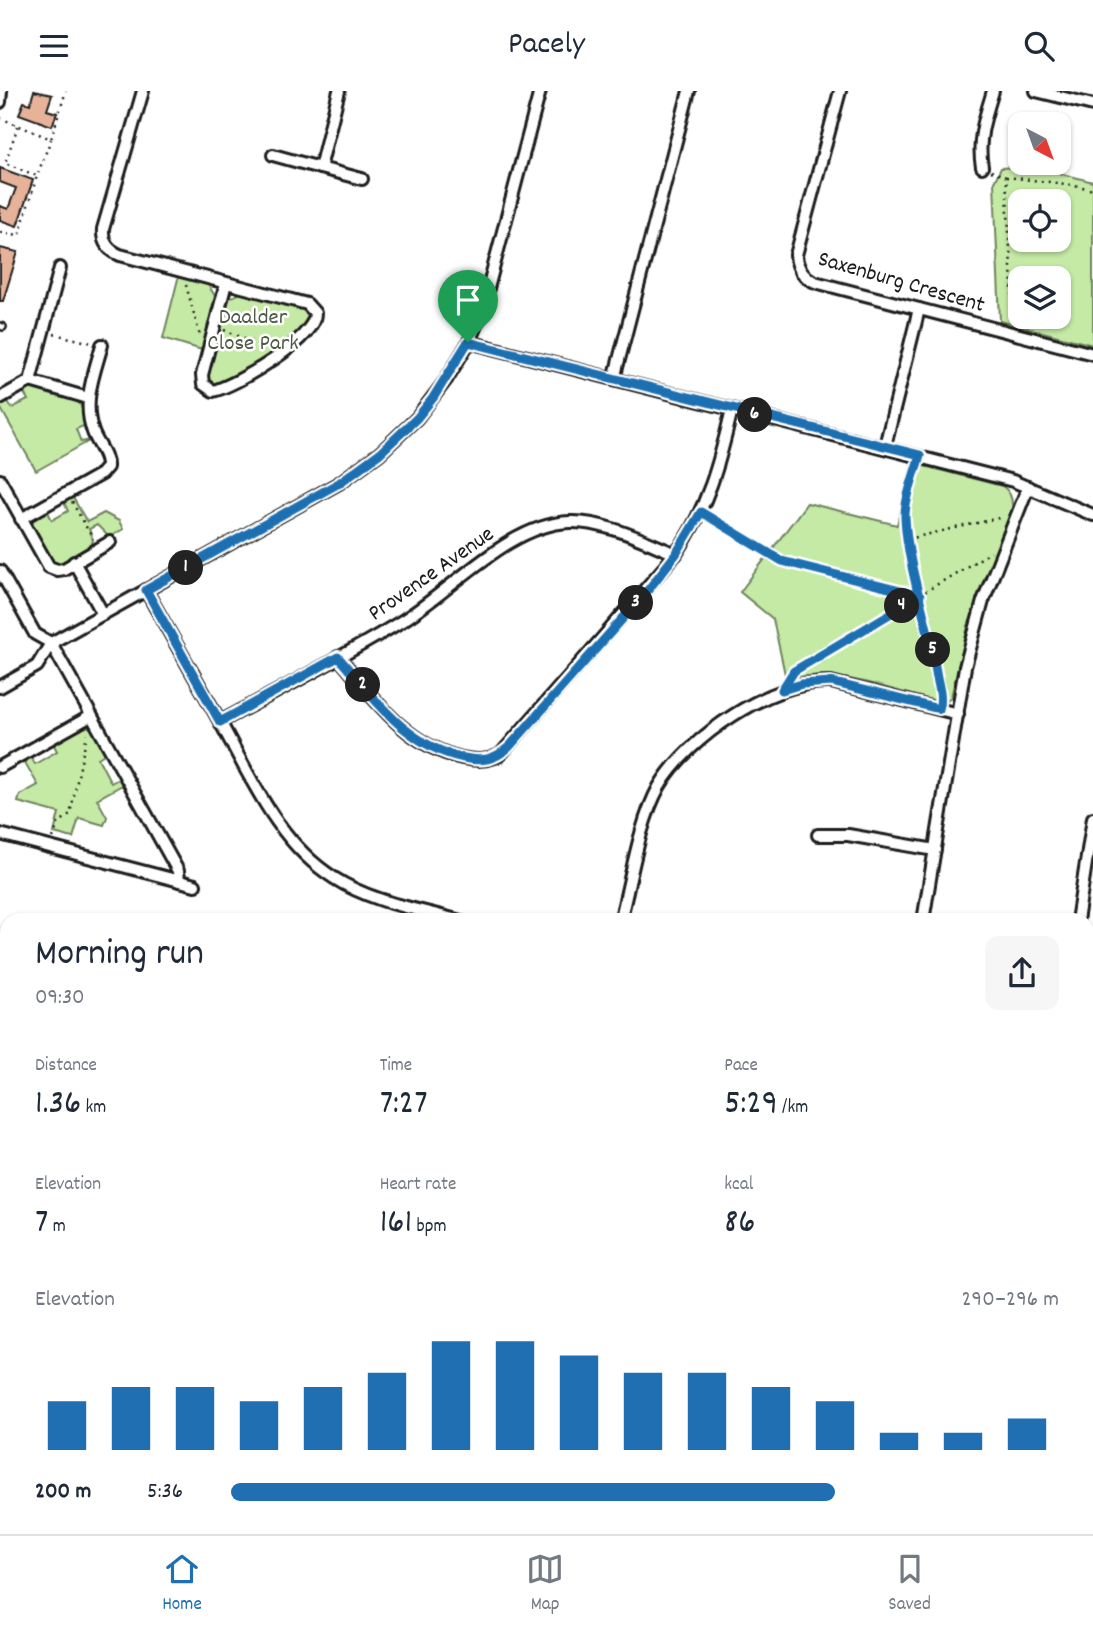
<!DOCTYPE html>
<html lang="en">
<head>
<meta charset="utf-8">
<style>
	:root { --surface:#fff; --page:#f6f6f7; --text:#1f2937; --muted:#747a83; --line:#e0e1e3; --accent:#1f6fb2 }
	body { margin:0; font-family:Dekko,sans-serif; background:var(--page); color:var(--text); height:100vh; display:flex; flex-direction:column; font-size:26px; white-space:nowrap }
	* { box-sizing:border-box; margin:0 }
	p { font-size:23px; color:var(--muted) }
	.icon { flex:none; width:38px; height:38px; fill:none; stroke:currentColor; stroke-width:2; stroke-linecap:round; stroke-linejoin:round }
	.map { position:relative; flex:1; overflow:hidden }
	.sheet { position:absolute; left:0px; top:822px; width:1094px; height:621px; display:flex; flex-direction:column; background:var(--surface); border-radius:21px 21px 0 0; box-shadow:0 2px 5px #0004 }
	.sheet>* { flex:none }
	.needle { width:46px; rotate:139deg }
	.fabs { position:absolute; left:1008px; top:21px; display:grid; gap:14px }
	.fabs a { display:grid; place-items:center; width:63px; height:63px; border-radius:14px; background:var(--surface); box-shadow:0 2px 5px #0004; font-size:35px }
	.pin { position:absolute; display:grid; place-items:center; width:60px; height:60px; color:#fff; margin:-72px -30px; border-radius:50% 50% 50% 0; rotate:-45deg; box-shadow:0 0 7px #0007 }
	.pin .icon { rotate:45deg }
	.km { position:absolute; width:35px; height:35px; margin:-18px; border-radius:50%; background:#222; color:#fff; font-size:19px; line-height:35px; text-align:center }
	.round { display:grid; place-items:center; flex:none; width:74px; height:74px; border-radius:14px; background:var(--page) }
	.overview { display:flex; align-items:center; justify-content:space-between; height:119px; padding:0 35px }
	h1 { font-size:38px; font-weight:600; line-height:52px }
	.figures { display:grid; grid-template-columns:repeat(3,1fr); gap:10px; height:119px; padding:7px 35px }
	.figures div { display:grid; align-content:center }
	.figures b { font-size:35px; font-weight:600 }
	.figures small { font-size:19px; font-weight:400 }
	.figures p { font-size:19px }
	.chart { height:196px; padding:14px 35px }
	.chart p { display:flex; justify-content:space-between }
	.chart svg { width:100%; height:126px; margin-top:7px; stroke:var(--accent); stroke-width:6 }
	ul { padding:0 35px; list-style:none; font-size:23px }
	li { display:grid; grid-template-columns:112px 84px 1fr; align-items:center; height:52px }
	li i { height:18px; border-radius:9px; background:var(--accent) }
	header { display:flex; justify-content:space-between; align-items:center; height:91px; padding:0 35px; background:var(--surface); font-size:32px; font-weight:600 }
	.menu { display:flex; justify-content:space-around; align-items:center; height:98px; border-top:2px solid var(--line); background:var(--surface); font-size:19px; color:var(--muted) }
	.menu a { display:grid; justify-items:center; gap:4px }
	.menu .current { color:var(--accent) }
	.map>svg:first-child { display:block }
</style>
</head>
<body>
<header><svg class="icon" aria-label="menu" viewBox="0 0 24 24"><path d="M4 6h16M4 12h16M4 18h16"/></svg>Pacely<svg class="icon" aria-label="search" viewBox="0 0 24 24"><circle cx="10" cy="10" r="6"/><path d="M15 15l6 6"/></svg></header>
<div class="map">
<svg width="1093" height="1443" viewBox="0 0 1093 1443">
	<rect width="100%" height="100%" fill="#fff"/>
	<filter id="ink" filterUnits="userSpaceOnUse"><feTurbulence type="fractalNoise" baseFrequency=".0143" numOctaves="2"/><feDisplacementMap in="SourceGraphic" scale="14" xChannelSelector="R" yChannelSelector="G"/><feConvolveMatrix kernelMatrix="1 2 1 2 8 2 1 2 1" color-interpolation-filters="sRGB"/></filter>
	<g filter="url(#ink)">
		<!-- green -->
		<g fill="#c4eaa5" stroke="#708360" stroke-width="2" fill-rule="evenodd">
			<path d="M 1033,75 L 1093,91 L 1093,254 L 1000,230 L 994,91 L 1001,77 ZM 1020,110 L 1059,110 L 1059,149 L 1020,149 ZM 1059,187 L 1059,226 L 1020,226 L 1020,187 Z"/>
			<polygon points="179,184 207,192 215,205 202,259 163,247"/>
			<polygon points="241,202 302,216 307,221 309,228 305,234 273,264 220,293 212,293 207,289 206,282 225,214 229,207"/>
			<polygon points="31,297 77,310 81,315 86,334 76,338 81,351 91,349 36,380 0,316 0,313 7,309 12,317 28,309 23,300"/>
			<path d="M 912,372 L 1002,395 C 1010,400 1013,408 1012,418 L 968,535 L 951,606 L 944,611 L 937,611 C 889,599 836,576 786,588 L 773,528 L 740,501 L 807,412 L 897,434 Z"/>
			<path d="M 72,405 L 87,431 L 104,422 L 119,430 L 123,438 L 113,444 L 107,444 L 97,434 L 89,438 L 93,449 L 91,456 L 58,474 L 52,472 C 47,464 29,439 33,430 C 35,424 42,422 47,419 L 52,429 L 68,420 L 63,410 Z"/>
			<polygon points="85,635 92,637 106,662 98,667 111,692 120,687 124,693 97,708 107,726 104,734 79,727 73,747 54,742 59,722 18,711 20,704 38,694 23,668 30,665 35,673 57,660 53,652"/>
			<polygon points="1087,1082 1093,1084 1093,1265 1087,1264"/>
		</g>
		<!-- building -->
		<g fill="#e6b299" stroke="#1c1c1c" stroke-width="2">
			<polygon points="34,0 52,4 47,19 57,22 52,35 19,23 24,11 30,13"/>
			<polygon points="0,77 33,89 17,135 0,129 0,115 8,118 16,97 0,91"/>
			<polygon points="0,157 18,161 3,210 0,210"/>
		</g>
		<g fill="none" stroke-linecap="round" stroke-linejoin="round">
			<defs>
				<polyline id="service" points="0,235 3,236"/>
				<g id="minor">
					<path d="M 143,0 L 103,138 C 102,151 108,159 120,164 L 307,213 L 315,222 C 316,248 237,294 213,300 L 203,293 L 202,284 L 226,192"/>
					<polyline points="339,0 320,77 362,88"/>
					<path d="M 840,0 L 796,164 C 797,177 803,186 815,191 L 1093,263"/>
					<polyline points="1036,0 1093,14"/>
					<polyline points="0,11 1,0"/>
					<polyline points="273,64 320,77"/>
					<path d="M 982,76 C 977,49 985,26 993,0"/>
					<polyline points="469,251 1013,390 1093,424"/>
					<polyline points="614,288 689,0"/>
					<polyline points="30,290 88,307"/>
					<polyline points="0,307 30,290 60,177"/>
					<polyline points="885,355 919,218"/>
					<polyline points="0,389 49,476 57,479 64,478 110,451"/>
					<path d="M 21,428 L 101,383 L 107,376 C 108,363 97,353 93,341 C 82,311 94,283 102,254"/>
					<polyline points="74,471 103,523"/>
					<polyline points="0,480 35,543 51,552"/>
					<path d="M 146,499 C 170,543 195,586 219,629 C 251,686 277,751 334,787 C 371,811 418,818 460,830"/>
					<polyline points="51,552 178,780 179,790"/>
					<path d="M 338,566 C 374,607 406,655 462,667 C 476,670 487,670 500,664 L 676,463 C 708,415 719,374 732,318"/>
					<polyline points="0,596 37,575 51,552 339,392 380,362 417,327 446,289 469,251 482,220 540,0"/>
					<path d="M 220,631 C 281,598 343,566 402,530 C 453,499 509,433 570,431 C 605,430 644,450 676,463"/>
					<polyline points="0,676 91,625"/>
					<polyline points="0,743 195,794"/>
					<polyline points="818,744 848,744 935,759"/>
					<path d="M 620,830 C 631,789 639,732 659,696 C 688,646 772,589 831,591 L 958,623"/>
					<polyline points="923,830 965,576 983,510 1028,396"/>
					<polyline points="1077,830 1093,727"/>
					<polyline points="0,875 7,877"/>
					<polyline points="0,900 7,901"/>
					<polyline points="0,918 7,920"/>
					<polyline points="1087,950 1093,961"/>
					<polyline points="0,999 7,1001"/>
					<polyline points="1087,1040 1093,1033"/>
					<polyline points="7,1253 7,1279"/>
					<polyline points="1087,1306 1093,1307"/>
					<polyline points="0,1378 7,1380"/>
					<polyline points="1087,1389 1090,1393 1087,1405"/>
					<polyline points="0,1426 7,1398"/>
					<polyline points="226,1437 250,1443"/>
					<polyline points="574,1437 590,1441"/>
					<polyline points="108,1443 109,1437"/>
					<polyline points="393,1443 394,1437"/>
					<polyline points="552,1443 554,1437"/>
					<polyline points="712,1443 714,1437"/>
					<polyline points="874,1443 875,1437"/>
					<polyline points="991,1443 993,1437"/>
					<polyline points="1034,1443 1035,1437"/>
					<polyline points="1078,1443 1079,1437"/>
				</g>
			</defs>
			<!-- service casing -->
			<use href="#service" stroke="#1c1c1c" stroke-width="10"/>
			<!-- minor casing -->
			<use href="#minor" stroke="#1c1c1c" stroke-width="16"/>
			<!-- path -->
			<g stroke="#1c1c1c" stroke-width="2.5" stroke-dasharray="2 5" stroke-linecap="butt">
				<polyline points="0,27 51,48 66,0"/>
				<polyline points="18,35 5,72 37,85 51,48"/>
				<polyline points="991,80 1006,86 1014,231"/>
				<polyline points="1006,86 1075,94 1093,99"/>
				<polyline points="0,141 19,144 37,85"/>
				<polyline points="186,194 200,245"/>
				<polyline points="224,239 270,257"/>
				<polyline points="54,243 92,252"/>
				<polyline points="916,378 904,424 911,468 942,607"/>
				<polyline points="72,411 93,448"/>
				<polyline points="710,427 782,470 918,504"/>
				<polyline points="908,448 1003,426"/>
				<polyline points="790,587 794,580 991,461"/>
				<polyline points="53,747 58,733 70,723 87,643"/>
				<polyline points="1087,1208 1093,1210"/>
				<polyline points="1087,1231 1093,1233"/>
				<polyline points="0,1306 7,1306"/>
				<polyline points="669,1443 670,1437"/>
			</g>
			<!-- service -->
			<use href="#service" stroke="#fff" stroke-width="5"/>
			<!-- minor -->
			<use href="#minor" stroke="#fff" stroke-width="10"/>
		</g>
	</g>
	<g fill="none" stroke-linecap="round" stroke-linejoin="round" filter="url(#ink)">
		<defs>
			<path id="route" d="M 468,251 L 433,307 L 417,327 L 380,362 L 339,392 L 146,499 L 220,631 L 338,566 C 375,608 406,655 464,667 C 482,671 494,669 509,656 L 648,499 L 676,463 L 701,421 L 782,470 L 920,505 L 794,580 L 782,599 L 802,593 L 831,591 L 939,618 C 943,606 938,594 936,581 C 928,530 908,479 905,427 C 904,410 915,382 920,364 L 468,251"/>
		</defs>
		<!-- route casing -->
		<use href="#route" stroke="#fff" stroke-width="14"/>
		<!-- route -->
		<use href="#route" stroke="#1f6fb2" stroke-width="9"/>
	</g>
	<g text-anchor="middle" stroke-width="5" stroke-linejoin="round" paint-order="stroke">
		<!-- street labels -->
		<g font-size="23" fill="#1c1c1c" stroke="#fff">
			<text transform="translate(902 189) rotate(16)" y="8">Saxenburg Crescent</text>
			<text transform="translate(430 481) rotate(-35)" y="8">Provence Avenue</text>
		</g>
		<!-- park labels -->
		<g font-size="23" fill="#4e5a45" stroke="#fff">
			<text x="253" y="232">Daalder<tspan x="253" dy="26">Close Park</tspan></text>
		</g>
	</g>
</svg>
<div class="fabs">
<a><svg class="needle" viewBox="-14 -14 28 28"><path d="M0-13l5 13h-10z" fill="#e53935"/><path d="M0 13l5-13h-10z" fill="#747a83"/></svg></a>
<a><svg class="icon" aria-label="locate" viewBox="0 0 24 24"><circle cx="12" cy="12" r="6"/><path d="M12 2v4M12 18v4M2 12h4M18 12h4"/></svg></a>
<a><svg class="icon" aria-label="layers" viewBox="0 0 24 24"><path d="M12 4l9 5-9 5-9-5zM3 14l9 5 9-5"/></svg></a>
</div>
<div class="pin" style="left:468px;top:251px;background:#1e9e55"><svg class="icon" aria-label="arrive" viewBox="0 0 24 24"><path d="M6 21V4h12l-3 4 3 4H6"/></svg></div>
<b class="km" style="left:186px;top:477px">1</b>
<b class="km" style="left:363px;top:594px">2</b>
<b class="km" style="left:636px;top:512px">3</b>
<b class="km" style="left:902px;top:515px">4</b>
<b class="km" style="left:933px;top:559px">5</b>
<b class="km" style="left:755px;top:324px">6</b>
<section class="sheet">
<div class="overview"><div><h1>Morning run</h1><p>09:30</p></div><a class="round"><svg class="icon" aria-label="share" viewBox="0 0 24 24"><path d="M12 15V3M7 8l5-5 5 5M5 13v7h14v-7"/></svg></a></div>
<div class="figures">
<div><p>Distance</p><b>1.36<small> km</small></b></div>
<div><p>Time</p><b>7:27</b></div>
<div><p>Pace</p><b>5:29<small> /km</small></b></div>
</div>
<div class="figures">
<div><p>Elevation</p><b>7<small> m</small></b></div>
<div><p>Heart rate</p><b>161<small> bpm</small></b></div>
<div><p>kcal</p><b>86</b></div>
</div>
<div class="chart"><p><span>Elevation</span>290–296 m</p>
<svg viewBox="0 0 160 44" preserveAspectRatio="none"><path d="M5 44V27M15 44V22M25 44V22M35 44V27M45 44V22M55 44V17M65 44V6M75 44V6M85 44V11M95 44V17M105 44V17M115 44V22M125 44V27M135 44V38M145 44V38M155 44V33"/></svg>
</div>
<ul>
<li><b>200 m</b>5:36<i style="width:73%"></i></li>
</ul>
</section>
</div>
<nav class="menu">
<a class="current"><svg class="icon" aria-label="home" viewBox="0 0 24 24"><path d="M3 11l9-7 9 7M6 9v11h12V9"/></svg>Home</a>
<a><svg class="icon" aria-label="map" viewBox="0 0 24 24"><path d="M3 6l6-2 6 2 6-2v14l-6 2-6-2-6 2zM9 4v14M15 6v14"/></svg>Map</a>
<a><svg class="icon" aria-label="saved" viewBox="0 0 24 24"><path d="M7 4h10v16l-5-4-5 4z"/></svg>Saved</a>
</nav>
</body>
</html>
